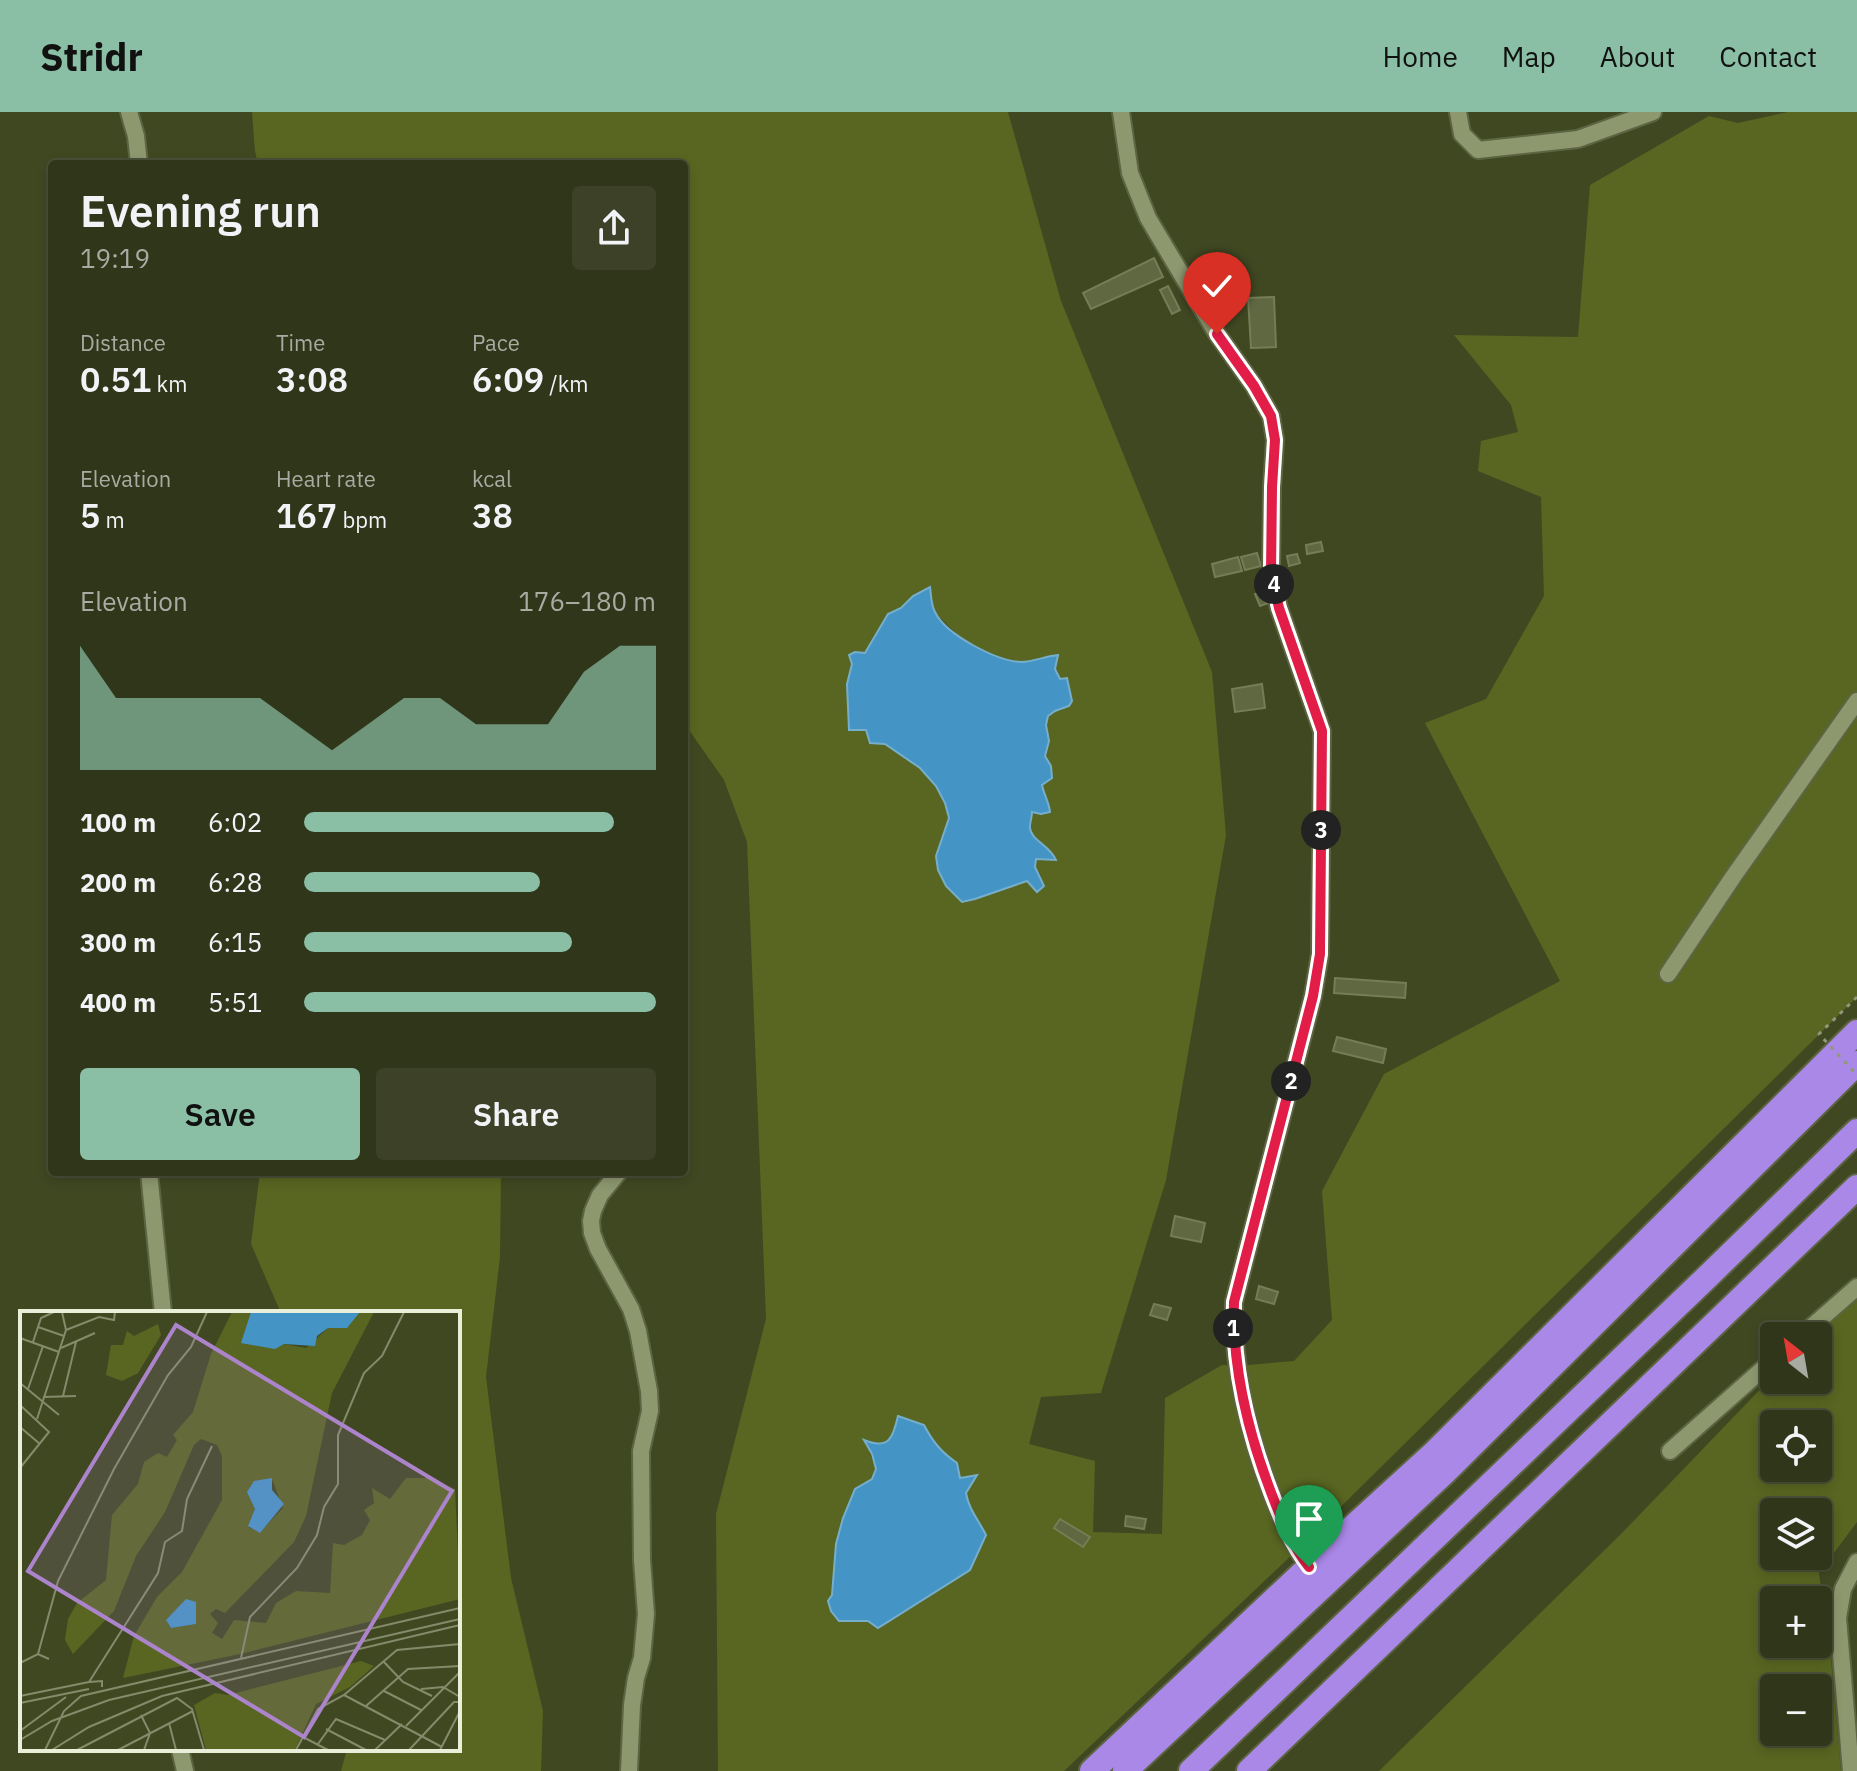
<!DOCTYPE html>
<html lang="en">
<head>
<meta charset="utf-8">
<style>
	:root { --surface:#30361a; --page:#3c4127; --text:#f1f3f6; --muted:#a8aba2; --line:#4b5039; --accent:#8abfa5 }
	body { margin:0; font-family:"IBM Plex Sans",sans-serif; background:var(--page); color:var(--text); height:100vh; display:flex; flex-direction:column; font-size:30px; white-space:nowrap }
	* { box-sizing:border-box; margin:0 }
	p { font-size:26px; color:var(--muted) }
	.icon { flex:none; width:44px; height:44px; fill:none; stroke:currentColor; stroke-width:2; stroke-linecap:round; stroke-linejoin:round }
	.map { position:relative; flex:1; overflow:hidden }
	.side { position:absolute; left:48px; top:48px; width:640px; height:1016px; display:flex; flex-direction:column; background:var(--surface); border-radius:8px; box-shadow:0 4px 12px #0003,0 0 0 2px var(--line) }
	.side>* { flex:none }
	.needle { width:52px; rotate:329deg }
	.fabs { position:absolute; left:1760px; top:1210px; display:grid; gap:16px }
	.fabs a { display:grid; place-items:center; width:72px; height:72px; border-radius:8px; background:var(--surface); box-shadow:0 4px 12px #0003,0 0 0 2px var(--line); font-size:40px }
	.pin { position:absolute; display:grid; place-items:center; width:68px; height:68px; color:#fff; margin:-82px -34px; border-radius:50% 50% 50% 0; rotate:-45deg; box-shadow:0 0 8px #0007 }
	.pin .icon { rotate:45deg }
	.km { position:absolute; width:40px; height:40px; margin:-20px; border-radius:50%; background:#222; color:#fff; font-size:22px; line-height:40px; text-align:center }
	.round { display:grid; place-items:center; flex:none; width:84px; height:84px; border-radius:8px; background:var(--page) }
	.head { display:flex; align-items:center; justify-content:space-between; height:136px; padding:0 32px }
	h1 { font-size:44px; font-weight:600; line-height:60px }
	.stats { display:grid; grid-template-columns:repeat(3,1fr); gap:12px; height:136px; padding:8px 32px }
	.stats div { display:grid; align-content:center }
	.stats b { font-size:34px; font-weight:600 }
	.stats small { font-size:22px; font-weight:400 }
	.stats p { font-size:22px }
	.chart { height:224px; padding:16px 32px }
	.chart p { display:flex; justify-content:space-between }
	.chart svg { width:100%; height:144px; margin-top:8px; fill:var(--accent); opacity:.7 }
	.cta { display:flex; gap:16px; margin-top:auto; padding:16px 32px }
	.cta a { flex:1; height:92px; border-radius:8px; background:var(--accent); color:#111; font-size:32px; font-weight:600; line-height:92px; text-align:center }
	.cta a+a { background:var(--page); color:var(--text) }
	ul { padding:0 32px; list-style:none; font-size:26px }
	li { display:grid; grid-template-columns:128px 96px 1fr; align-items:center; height:60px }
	li i { height:20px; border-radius:10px; background:var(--accent) }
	header { display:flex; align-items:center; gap:48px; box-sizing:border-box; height:112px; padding:0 40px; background:var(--accent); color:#111 }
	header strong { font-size:38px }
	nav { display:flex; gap:44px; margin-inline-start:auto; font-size:28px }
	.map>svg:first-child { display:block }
</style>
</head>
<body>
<header>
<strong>Stridr</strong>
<nav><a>Home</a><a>Map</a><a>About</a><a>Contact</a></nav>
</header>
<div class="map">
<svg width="1857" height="1659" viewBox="0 0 1857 1659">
	<rect width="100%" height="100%" fill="#404822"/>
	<!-- green -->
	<g fill="#596621" fill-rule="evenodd">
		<path d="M 252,0 L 1008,0 L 1061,189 L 1212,560 L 1226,723 L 1166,1068 L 1101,1281 L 1041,1285 L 1029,1332 L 1095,1349 L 1093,1420 L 1162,1422 L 1165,1286 L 1222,1253 L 1237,1254 L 1294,1249 L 1332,1208 L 1322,1079 L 1384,962 L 1560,869 L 1425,611 L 1486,587 L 1544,484 L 1541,385 L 1478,359 L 1481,329 L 1518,320 L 1511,293 L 1454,223 L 1578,225 L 1590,73 L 1709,4 L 1738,11 L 1788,0 L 1857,0 L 1857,885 L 1296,1439 L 1064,1659 L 718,1659 L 716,1402 L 766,1207 L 747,730 L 724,668 L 684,611 L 684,52 L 258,52 L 255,39 ZM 929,475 L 935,501 L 966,531 L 1005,548 L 1025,551 L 1047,544 L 1060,567 L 1069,572 L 1072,589 L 1062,598 L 1055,599 L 1048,604 L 1046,613 L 1049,629 L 1045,645 L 1051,654 C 1042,671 1039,674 1049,691 L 1032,700 C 1032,717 1027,722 1044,732 L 1045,747 L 1036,746 L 1035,755 L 1041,764 L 975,787 L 936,745 L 949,706 L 945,691 L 936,673 L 920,656 L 866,618 L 847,572 L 852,552 L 865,541 L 888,502 L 901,496 L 913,484 ZM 899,1304 L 924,1313 C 933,1330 941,1340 957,1351 L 960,1366 L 976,1363 L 966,1380 C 969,1398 978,1407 986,1423 L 970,1458 L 878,1516 L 868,1509 L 831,1499 L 828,1490 L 832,1483 L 836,1432 L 843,1406 L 855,1377 L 872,1367 L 876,1357 L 865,1328 C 890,1336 892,1326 899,1304 Z"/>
		<polygon points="260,1060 501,1060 500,1145 486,1265 511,1466 543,1599 541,1659 341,1659 347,1637 458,1637 458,1201 281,1201 251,1132"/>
		<path d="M 1857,1176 L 1857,1410 L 1819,1461 L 1831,1548 L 1841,1659 L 1379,1659 L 1622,1421 L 1774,1263 L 1774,1268 L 1818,1268 L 1818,1224 L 1811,1224 ZM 1774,1312 L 1818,1312 L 1818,1356 L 1774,1356 ZM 1774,1400 L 1818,1400 L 1818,1444 L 1774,1444 ZM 1774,1488 L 1818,1488 L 1818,1532 L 1774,1532 ZM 1774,1576 L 1818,1576 L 1818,1620 L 1774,1620 Z"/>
	</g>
	<!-- water -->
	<g fill="#4594c6" stroke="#76afcc" stroke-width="2">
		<path d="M 930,475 C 931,482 931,493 935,500 C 946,523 997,549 1021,550 C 1033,550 1046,544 1058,543 L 1055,557 L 1060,567 L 1067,566 L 1072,589 L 1069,594 L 1055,599 L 1048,604 L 1046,613 L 1049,629 L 1045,644 L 1051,654 L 1052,666 L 1042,673 C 1044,683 1049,690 1050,700 L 1041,702 L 1032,700 C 1032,705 1030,710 1030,715 C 1030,728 1050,733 1056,748 L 1036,747 L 1035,755 L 1044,774 L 1037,780 L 1027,769 L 975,787 L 962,790 L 946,774 L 938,758 L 936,744 L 949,706 L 945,691 L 936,674 L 920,656 L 885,632 L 870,631 L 866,618 L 849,618 L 847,572 L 852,552 L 849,543 L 855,540 L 865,541 L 888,502 L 901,496 L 913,484 Z"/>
		<path d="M 898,1304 L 924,1313 C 933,1330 941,1340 957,1351 L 960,1366 L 977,1363 L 966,1381 C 969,1398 978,1407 986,1423 L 970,1458 L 878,1516 L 868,1509 L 839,1509 L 831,1499 L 828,1489 L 832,1483 L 836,1432 L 843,1406 L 855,1377 L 872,1367 L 876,1357 L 872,1342 L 864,1328 C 889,1338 893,1326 898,1304 Z"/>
	</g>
	<!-- building -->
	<g fill="#5f6841" stroke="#747d56" stroke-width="2">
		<polygon points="1154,146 1163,165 1091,197 1083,181"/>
		<polygon points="1168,174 1180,198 1172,202 1160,178"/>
		<polygon points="1274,185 1276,235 1251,236 1248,186"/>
		<polygon points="1321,430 1323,439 1307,442 1306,433"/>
		<polygon points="1257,441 1261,454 1245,458 1241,445"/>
		<polygon points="1297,442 1300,451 1289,454 1287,444"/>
		<polygon points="1238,445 1242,459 1215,465 1212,452"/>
		<polygon points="1267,478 1271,490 1260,494 1255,482"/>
		<polygon points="1262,572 1265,596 1235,600 1232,577"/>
		<polygon points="1335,866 1406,871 1405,886 1334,881"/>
		<polygon points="1337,925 1386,937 1383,951 1333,939"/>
		<polygon points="1175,1104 1205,1111 1201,1130 1171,1124"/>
		<polygon points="1259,1174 1278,1180 1274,1192 1256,1187"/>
		<polygon points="1154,1192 1171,1196 1167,1208 1150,1203"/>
		<polygon points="1126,1404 1146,1407 1144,1417 1125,1414"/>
		<polygon points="1060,1407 1090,1425 1083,1435 1054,1416"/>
	</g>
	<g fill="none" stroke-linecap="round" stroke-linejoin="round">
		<defs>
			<g id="minor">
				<polyline points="129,0 136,24 139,52"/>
				<path d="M 1121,0 L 1130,61 L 1148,106 L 1217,222 L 1254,274 L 1271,304 L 1275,328 L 1272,375 L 1271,461 L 1279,496 L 1322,619 L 1320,842 L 1313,884 L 1234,1190 C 1232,1255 1247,1317 1270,1378 C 1281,1405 1291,1431 1309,1455"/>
				<polyline points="1458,0 1462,22 1478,38 1578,27 1653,0"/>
				<polyline points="1668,862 1733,765 1857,589"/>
				<polyline points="149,1060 163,1201"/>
				<polyline points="619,1060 600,1083 593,1099 591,1109 592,1121 598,1137 631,1197 638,1219 649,1279 650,1299 641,1339 642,1448 646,1502 642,1546 636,1566 632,1593 629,1659"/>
				<polyline points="1801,1224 1857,1175"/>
				<polyline points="1670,1339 1774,1247"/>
				<polyline points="180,1637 185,1659"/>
				<polyline points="1851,1659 1838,1506 1843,1477 1857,1450"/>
			</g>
			<g id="highway">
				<polyline points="1092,1659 1309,1455 1435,1340 1857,920"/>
				<polyline points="1125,1659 1445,1360 1857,951"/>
				<polyline points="1191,1659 1704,1168 1857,1019"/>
				<polyline points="1249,1659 1857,1075"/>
			</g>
		</defs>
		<!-- minor casing -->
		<use href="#minor" stroke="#5d6442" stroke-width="20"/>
		<!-- highway casing -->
		<use href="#highway" stroke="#5d6442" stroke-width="28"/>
		<!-- minor -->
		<use href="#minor" stroke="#8e986f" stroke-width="16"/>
		<!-- highway -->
		<use href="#highway" stroke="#aa88e8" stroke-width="24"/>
		<!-- path-bridge -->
		<polyline stroke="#91987a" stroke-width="3" stroke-dasharray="4 6" stroke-linecap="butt" points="1857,885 1819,922 1857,963"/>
	</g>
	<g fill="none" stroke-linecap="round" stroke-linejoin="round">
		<defs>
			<path id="route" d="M 1217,222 L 1254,274 L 1271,304 L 1275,328 L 1272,375 L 1271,461 L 1279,496 L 1322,619 L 1320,842 L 1313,884 L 1234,1190 C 1232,1257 1248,1321 1272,1383 C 1282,1409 1292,1433 1309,1455"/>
		</defs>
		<!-- route casing -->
		<use href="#route" stroke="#fff" stroke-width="16"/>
		<!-- route -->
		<use href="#route" stroke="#e11d48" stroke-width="10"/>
	</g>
	<!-- overview -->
	<g transform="translate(20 1199)">
		<rect width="440" height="440" fill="#404822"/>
		<path d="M 212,1 L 231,1 L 230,18 L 248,37 L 264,33 L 286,37 L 308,17 L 326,17 L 340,1 L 354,1 L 312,82 L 286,205 L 274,231 L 205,302 L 196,298 L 190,303 L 198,312 L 192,322 L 202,328 L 214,309 L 246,312 L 256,292 L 276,280 L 310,282 L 313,232 L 324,234 L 342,224 L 350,209 L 344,199 L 354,192 L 352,177 L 370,188 L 386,167 L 410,167 L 435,178 L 440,288 L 220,343 L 103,367 L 114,325 L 137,286 L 162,261 L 202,189 L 202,145 L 197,134 L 181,128 L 174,134 L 145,201 L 116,245 L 94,300 L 53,343 L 45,329 L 48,308 L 57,292 L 86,269 L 92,204 L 118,173 L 124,151 L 138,142 L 147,146 L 157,129 L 153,124 L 173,101 L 191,43 ZM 252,168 L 263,197 L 243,218 L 229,217 L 235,198 L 230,183 L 233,172 ZM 166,289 L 176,295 L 176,313 L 151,317 L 146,309 ZM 138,13 L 141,24 L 118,62 L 102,70 L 86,64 L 91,34 L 103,34 L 107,20 L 114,25 ZM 341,350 L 354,355 L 330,376 L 296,393 L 275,439 L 186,439 L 174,394 L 195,382 L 208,384 Z" fill="#596621" fill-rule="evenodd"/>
		<path d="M 231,1 L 340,1 L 327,17 L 308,17 L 297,25 L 295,35 L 264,33 L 255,38 L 221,32 ZM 252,167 L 252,179 L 264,193 L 240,222 L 228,215 L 235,198 L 227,181 L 234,170 ZM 166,288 L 176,291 L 176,313 L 151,317 L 146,309 Z" fill="#4594c6"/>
		<path fill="none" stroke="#848b6b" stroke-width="2" d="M 18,16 L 44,25M 46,19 L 79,6 L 94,9 L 95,1M 0,27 L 39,41M 13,31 L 21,7 L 34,1M 41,37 L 75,22M 0,72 L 39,104M 8,78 L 23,35M 43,85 L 56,31M 23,86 L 56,85M 0,94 L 29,121 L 0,157M 17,108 L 46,19 L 42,1M 0,116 L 20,133M 18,343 L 38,270 L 94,158 L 148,64 L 171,36 L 187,1M 221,347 L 230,306 L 277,257 L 297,224 L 304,196 L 318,173 L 318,124 L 344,62 L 362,45 L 384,1M 363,350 L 383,371 L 412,385M 0,352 L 18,343 L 29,348M 69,371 L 138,262 L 145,231 L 162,220 L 167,188 L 192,135M 401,378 L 423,376 L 440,386M 364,380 L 401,399M 324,384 L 422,436M 0,385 L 69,371 L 82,370 L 82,376M 0,392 L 69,378M 346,395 L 388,358 L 440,355M 121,404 L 130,422 L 124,439M 149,412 L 156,439M 386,415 L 440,361M 306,418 L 346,439M 0,420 L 46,386M 283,426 L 308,439M 0,429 L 32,410 L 89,389 L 440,308M 298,433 L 316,408 L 365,429M 25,439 L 44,400 L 61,385 L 440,297M 32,439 L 69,416 L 142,385 L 440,314M 57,439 L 157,387 L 172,398 L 184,439M 98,439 L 173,400M 276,439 L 298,398 L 324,384 L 377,339 L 440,333M 355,439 L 382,413M 389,439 L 434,391 L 440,391M 420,439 L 440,400"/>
		<path fill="#ac84cb" fill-opacity="0.15" stroke="#ac84cb" stroke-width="4" d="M 156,14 L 432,180 L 284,426 L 8,260 Z"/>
		<rect width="440" height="440" fill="none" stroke="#e9efd9" stroke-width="4"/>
	</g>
</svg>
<div class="fabs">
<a><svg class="needle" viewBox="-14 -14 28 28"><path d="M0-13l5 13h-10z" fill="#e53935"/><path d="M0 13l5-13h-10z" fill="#a8aba2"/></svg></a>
<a><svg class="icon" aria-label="locate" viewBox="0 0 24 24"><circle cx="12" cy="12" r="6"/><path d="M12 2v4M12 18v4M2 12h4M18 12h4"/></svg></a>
<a><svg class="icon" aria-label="layers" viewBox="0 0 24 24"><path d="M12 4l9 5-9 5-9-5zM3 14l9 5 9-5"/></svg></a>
<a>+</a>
<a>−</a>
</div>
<div class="pin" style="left:1309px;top:1455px;background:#1e9e55"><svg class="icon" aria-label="arrive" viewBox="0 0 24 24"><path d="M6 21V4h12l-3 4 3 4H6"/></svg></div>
<div class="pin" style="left:1217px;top:222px;background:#d93025"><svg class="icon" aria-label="check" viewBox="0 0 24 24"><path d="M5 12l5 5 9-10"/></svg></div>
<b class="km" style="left:1233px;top:1216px">1</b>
<b class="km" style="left:1291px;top:969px">2</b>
<b class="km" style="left:1321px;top:718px">3</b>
<b class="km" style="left:1274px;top:472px">4</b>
<section class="side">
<div class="head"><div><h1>Evening run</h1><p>19:19</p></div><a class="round"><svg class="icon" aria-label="share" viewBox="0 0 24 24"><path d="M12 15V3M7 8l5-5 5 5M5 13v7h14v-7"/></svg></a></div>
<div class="stats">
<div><p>Distance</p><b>0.51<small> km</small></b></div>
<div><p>Time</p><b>3:08</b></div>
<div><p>Pace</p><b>6:09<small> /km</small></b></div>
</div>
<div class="stats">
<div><p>Elevation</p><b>5<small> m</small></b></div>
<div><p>Heart rate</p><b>167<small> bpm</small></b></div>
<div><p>kcal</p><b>38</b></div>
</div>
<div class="chart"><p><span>Elevation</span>176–180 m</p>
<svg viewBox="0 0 160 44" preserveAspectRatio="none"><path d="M0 44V6L10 22L20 22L30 22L40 22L50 22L60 30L70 38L80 30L90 22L100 22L110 30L120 30L130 30L140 14L150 6L160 6V44z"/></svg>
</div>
<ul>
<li><b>100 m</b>6:02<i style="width:88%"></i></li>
<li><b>200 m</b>6:28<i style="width:67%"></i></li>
<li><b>300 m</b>6:15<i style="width:76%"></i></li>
<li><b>400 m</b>5:51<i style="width:100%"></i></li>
</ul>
<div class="cta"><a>Save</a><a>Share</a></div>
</section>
</div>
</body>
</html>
